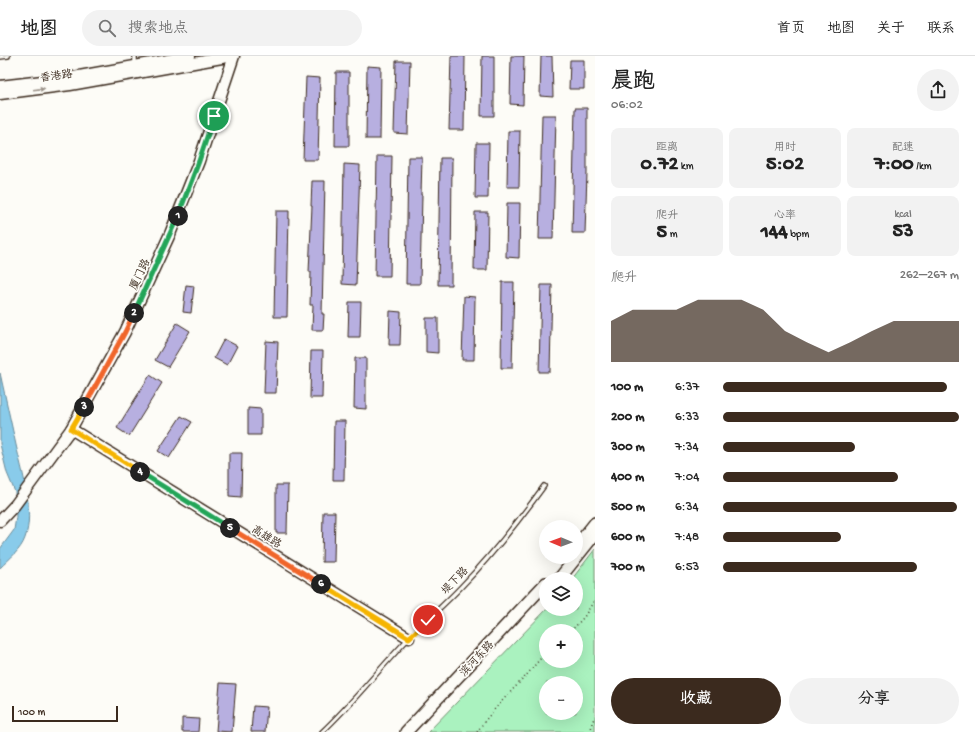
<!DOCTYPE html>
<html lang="zh">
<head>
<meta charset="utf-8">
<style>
	:root { --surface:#fff; --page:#f2f2f2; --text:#222; --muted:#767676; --line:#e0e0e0; --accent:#3b2a1e }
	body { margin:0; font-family:"Gochi Hand","LXGW WenKai TC",sans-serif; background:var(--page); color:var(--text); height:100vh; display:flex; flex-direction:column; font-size:15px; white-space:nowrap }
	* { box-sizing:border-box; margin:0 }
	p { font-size:13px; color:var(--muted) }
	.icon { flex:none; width:22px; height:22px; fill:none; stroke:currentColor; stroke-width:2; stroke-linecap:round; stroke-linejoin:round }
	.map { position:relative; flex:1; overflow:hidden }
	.drawer { display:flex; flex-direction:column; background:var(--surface); width:380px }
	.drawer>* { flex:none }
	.needle { width:26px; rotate:271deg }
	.buttons { position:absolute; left:539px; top:464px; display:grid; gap:8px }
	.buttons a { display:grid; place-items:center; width:44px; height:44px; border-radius:50%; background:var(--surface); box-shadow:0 4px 16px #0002; font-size:20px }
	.scale { position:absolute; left:12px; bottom:10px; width:106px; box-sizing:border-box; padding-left:4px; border:2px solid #3b2a1e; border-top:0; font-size:11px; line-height:14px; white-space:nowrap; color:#3b2a1e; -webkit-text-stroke:3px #fdfcf7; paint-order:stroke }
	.pin { position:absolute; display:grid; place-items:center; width:34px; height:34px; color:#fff; margin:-17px; border:2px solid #fff; border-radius:50%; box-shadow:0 1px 4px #0007 }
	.km { position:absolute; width:20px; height:20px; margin:-10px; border-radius:50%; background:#222; color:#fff; font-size:11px; line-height:20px; text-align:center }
	.round { display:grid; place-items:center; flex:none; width:42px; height:42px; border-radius:21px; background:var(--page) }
	.headline { display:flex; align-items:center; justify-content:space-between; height:68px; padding:0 16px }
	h1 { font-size:22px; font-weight:700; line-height:30px }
	.figures { display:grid; grid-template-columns:repeat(3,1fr); gap:6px; height:68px; padding:4px 16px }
	.figures div { display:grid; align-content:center; border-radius:8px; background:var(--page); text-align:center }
	.figures b { font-size:20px; font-weight:700 }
	.figures small { font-size:11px; font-weight:400 }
	.figures p { font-size:11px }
	.chart { height:112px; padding:8px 16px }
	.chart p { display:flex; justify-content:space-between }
	.chart svg { width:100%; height:72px; margin-top:4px; fill:var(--accent); opacity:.7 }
	.action { display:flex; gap:8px; margin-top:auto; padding:8px 16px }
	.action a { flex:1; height:46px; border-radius:24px; background:var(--accent); color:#fff; font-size:16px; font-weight:700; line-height:46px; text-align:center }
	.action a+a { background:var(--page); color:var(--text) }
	ul { padding:0 16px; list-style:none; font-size:13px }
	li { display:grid; grid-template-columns:64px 48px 1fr; align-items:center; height:30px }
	li i { height:10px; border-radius:5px; background:var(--accent) }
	header { display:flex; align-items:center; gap:24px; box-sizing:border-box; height:56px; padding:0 20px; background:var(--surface); border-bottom:1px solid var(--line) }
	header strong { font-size:19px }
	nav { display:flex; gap:22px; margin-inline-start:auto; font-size:14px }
	.search { width:280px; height:36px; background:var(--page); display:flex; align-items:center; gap:10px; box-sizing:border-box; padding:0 14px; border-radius:22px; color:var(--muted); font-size:15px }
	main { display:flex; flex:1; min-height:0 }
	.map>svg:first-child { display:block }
</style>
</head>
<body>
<header>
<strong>地图</strong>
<div class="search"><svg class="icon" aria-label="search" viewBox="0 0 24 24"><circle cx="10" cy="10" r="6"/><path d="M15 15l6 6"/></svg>搜索地点</div>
<nav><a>首页</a><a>地图</a><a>关于</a><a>联系</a></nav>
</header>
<main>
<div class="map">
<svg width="595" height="676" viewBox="0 0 595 676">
	<rect width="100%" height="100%" fill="#fdfcf7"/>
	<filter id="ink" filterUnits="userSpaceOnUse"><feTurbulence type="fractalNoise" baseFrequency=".025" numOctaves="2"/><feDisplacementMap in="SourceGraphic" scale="8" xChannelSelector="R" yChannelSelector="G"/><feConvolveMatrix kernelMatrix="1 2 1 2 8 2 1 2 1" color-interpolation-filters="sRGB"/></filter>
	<g filter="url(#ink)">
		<!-- green -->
		<path fill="#aaf2bf" stroke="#728e6e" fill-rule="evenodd" d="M 595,493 L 595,676 L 428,676 L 547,553 L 576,553 L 576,523 L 572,523 ZM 546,575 L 576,575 L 576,605 L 546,605 ZM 546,627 L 576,627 L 576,657 L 546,657 Z"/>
		<!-- water -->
		<path fill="#89cbea" stroke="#6a8b98" d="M 0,317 C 5,341 11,365 16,389 C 22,415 35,456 25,482 C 21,494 9,503 0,512 L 0,493 L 14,474 L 16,461 L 15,436 L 7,417 L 0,388 Z"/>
		<!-- building -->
		<g fill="#b7afe0" stroke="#3b2a1e">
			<polygon points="451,0 465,0 464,74 449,74"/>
			<polygon points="482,0 494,0 494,60 481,60"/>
			<polygon points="511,0 524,0 523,49 510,48"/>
			<polygon points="541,0 552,0 553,41 540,40"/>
			<polygon points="570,4 584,4 584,33 569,33"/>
			<polygon points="396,5 410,5 408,78 394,77"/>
			<polygon points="367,10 381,11 380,83 366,83"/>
			<polygon points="336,16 349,16 349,90 335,90"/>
			<polygon points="306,21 320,22 318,104 303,104"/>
			<polygon points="575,52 587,52 587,117 585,177 572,177"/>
			<polygon points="542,59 556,59 553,183 539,183"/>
			<polygon points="508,75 520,75 519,131 507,131"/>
			<polygon points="476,87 489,87 488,142 475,142"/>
			<polygon points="377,100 392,100 390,220 375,220"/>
			<polygon points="408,101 422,101 421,139 422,139 420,228 406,228"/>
			<polygon points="440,102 452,102 451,229 438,229"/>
			<polygon points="344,108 360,109 356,229 342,228"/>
			<polygon points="312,125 325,125 322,258 324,258 323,274 312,274 313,249 310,249 311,216 309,216 312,150 311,150"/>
			<polygon points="507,147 520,147 519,202 506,201"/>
			<polygon points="276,155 289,155 287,261 274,261"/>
			<polygon points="475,156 488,156 487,214 474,214"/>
			<polygon points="502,226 514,226 512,312 501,312"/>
			<polygon points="186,229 194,230 191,257 183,256"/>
			<polygon points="541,229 552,229 550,316 539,316"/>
			<polygon points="464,240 475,241 474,304 462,304"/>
			<polygon points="349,246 361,246 360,281 348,281"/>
			<polygon points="390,255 401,256 400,289 389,289"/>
			<polygon points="426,262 438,262 438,297 426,296"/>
			<polygon points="177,267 190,275 168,311 155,304"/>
			<polygon points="224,283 237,290 227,309 214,302"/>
			<polygon points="266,285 278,286 276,337 264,337"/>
			<polygon points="311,295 323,295 322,342 310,342"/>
			<polygon points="355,302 366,302 366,353 354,352"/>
			<polygon points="150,319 162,327 129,380 117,372"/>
			<polygon points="248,352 261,353 261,379 248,379"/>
			<polygon points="181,360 192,366 169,402 158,395"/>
			<polygon points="334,365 345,365 344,424 333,424"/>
			<polygon points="229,397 242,397 241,441 229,440"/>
			<polygon points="276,429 288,429 287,477 276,477"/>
			<polygon points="323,456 335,456 334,506 322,506"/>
			<polygon points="220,627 236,628 232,676 216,675"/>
			<polygon points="253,650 267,651 265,676 251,676"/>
			<polygon points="182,662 199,663 198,676 182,676"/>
		</g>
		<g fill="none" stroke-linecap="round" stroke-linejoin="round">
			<defs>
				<g id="lane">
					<polyline points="0,1 8,0"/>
					<polyline points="135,9 135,0"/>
					<path d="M 322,676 C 353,647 379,613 409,582 C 425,565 444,549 461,531 C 491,500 518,466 544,430"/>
				</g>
				<g id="secondary">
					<polyline points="0,30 68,22 190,0"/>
					<polyline points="0,38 70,29 233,0"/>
					<polyline points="71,373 409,582"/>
					<polyline points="0,465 15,449 71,373 125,276 170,178 199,105 234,0"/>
				</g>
				<g id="primary">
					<polyline points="583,482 595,467"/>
					<polyline points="559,523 595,478"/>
					<polyline points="406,676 546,527"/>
				</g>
			</defs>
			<!-- lane casing -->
			<use href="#lane" stroke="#3b2a1e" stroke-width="6"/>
			<!-- secondary casing -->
			<use href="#secondary" stroke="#3b2a1e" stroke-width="13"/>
			<!-- primary casing -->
			<use href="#primary" stroke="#3b2a1e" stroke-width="14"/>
			<!-- path -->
			<g stroke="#3b2a1e" stroke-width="1.5" stroke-dasharray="1 3" stroke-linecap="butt">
				<polyline points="571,575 584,561 595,543"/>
				<path d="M 477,676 C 489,658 504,643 519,627 C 529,618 536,606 546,597"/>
				<polyline points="591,676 592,666 595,661"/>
			</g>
			<!-- lane -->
			<use href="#lane" stroke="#fdfcf7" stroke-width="3.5"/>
			<!-- secondary -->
			<use href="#secondary" stroke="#fdfcf7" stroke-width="10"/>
			<!-- primary -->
			<use href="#primary" stroke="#fdfcf7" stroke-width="11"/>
		</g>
		<!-- one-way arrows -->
		<defs><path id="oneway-solid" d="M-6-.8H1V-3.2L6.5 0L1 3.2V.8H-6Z"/></defs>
		<use fill="#9c938a" href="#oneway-solid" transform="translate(39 33) rotate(-7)"/>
	</g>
	<g fill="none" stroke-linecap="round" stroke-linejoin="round" filter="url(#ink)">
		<defs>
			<polyline id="split-1" points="178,160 199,105 214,60"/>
			<polyline id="split-2" points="134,257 178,160"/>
			<polyline id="split-3" points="84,351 125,276 134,257"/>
			<polyline id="split-4" points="84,351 71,373 140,416"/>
			<polyline id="split-5" points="140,416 230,472"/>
			<polyline id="split-6" points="230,472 321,528"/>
			<polyline id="split-7" points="321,528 409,582 411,580"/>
			<polyline id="split-8" points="411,580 428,564"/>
		</defs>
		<!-- split-1 casing -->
		<use href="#split-1" stroke="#fff" stroke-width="8"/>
		<!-- split-2 casing -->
		<use href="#split-2" stroke="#fff" stroke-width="8"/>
		<!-- split-3 casing -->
		<use href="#split-3" stroke="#fff" stroke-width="8"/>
		<!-- split-4 casing -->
		<use href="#split-4" stroke="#fff" stroke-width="8"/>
		<!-- split-5 casing -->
		<use href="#split-5" stroke="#fff" stroke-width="8"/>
		<!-- split-6 casing -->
		<use href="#split-6" stroke="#fff" stroke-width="8"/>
		<!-- split-7 casing -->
		<use href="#split-7" stroke="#fff" stroke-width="8"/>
		<!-- split-8 casing -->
		<use href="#split-8" stroke="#fff" stroke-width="8"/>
		<!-- split-1 -->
		<use href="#split-1" stroke="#22a559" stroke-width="5"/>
		<!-- split-2 -->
		<use href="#split-2" stroke="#22a559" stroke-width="5"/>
		<!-- split-3 -->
		<use href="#split-3" stroke="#f0652b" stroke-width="5"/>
		<!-- split-4 -->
		<use href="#split-4" stroke="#f5b400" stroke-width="5"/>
		<!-- split-5 -->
		<use href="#split-5" stroke="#22a559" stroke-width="5"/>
		<!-- split-6 -->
		<use href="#split-6" stroke="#f0652b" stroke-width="5"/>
		<!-- split-7 -->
		<use href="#split-7" stroke="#f5b400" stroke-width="5"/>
		<!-- split-8 -->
		<use href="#split-8" stroke="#f5b400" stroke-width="5"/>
	</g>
	<g text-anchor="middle" stroke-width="3.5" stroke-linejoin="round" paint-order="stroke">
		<!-- street labels -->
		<g font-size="11" fill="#3b2a1e" stroke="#fdfcf7">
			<text transform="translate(56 19) rotate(-8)" y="4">香港路</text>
			<text transform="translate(139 218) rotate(-65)" y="4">厦门路</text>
			<text transform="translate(267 480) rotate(32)" y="4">高雄路</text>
			<text transform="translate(454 524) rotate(-46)" y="4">堤下路</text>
			<text transform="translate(476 602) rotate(-47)" y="4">滨河东路</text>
		</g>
	</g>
</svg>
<div class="buttons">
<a><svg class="needle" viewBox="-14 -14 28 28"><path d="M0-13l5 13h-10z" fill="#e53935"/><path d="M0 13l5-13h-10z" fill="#767676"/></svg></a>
<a><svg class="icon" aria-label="layers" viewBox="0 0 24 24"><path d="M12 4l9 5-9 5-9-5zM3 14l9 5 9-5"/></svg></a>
<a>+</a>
<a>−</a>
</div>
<div class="scale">100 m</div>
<div class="pin" style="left:214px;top:60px;background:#1e9e55"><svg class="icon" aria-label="arrive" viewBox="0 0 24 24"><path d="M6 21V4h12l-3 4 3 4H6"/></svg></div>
<div class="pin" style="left:428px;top:564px;background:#d93025"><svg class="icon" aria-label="check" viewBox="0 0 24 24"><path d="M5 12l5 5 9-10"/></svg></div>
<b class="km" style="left:178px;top:160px">1</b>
<b class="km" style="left:134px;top:257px">2</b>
<b class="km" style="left:84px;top:351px">3</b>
<b class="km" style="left:140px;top:416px">4</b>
<b class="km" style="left:230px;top:472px">5</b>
<b class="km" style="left:321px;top:528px">6</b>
</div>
<section class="drawer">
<div class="headline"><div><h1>晨跑</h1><p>06:02</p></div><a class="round"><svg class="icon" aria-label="share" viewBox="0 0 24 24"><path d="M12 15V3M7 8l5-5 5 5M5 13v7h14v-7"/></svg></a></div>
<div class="figures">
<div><p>距离</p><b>0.72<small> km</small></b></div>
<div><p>用时</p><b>5:02</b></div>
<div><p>配速</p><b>7:00<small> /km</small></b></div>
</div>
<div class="figures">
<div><p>爬升</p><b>5<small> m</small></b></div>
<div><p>心率</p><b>144<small> bpm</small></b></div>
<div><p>kcal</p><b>53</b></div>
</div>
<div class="chart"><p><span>爬升</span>262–267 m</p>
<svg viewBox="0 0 160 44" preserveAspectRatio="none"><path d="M0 44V19L10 12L20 12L30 12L40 6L50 6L60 6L70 12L80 25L90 32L100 38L110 32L120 25L130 19L140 19L150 19L160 19V44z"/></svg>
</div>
<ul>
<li><b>100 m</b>6:37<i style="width:95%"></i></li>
<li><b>200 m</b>6:33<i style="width:100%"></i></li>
<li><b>300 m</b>7:34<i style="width:56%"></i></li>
<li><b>400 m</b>7:04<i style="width:74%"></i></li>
<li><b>500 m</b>6:34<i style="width:99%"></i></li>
<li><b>600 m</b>7:48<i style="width:50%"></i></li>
<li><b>700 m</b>6:53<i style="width:82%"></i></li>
</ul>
<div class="action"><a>收藏</a><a>分享</a></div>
</section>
</main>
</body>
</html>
